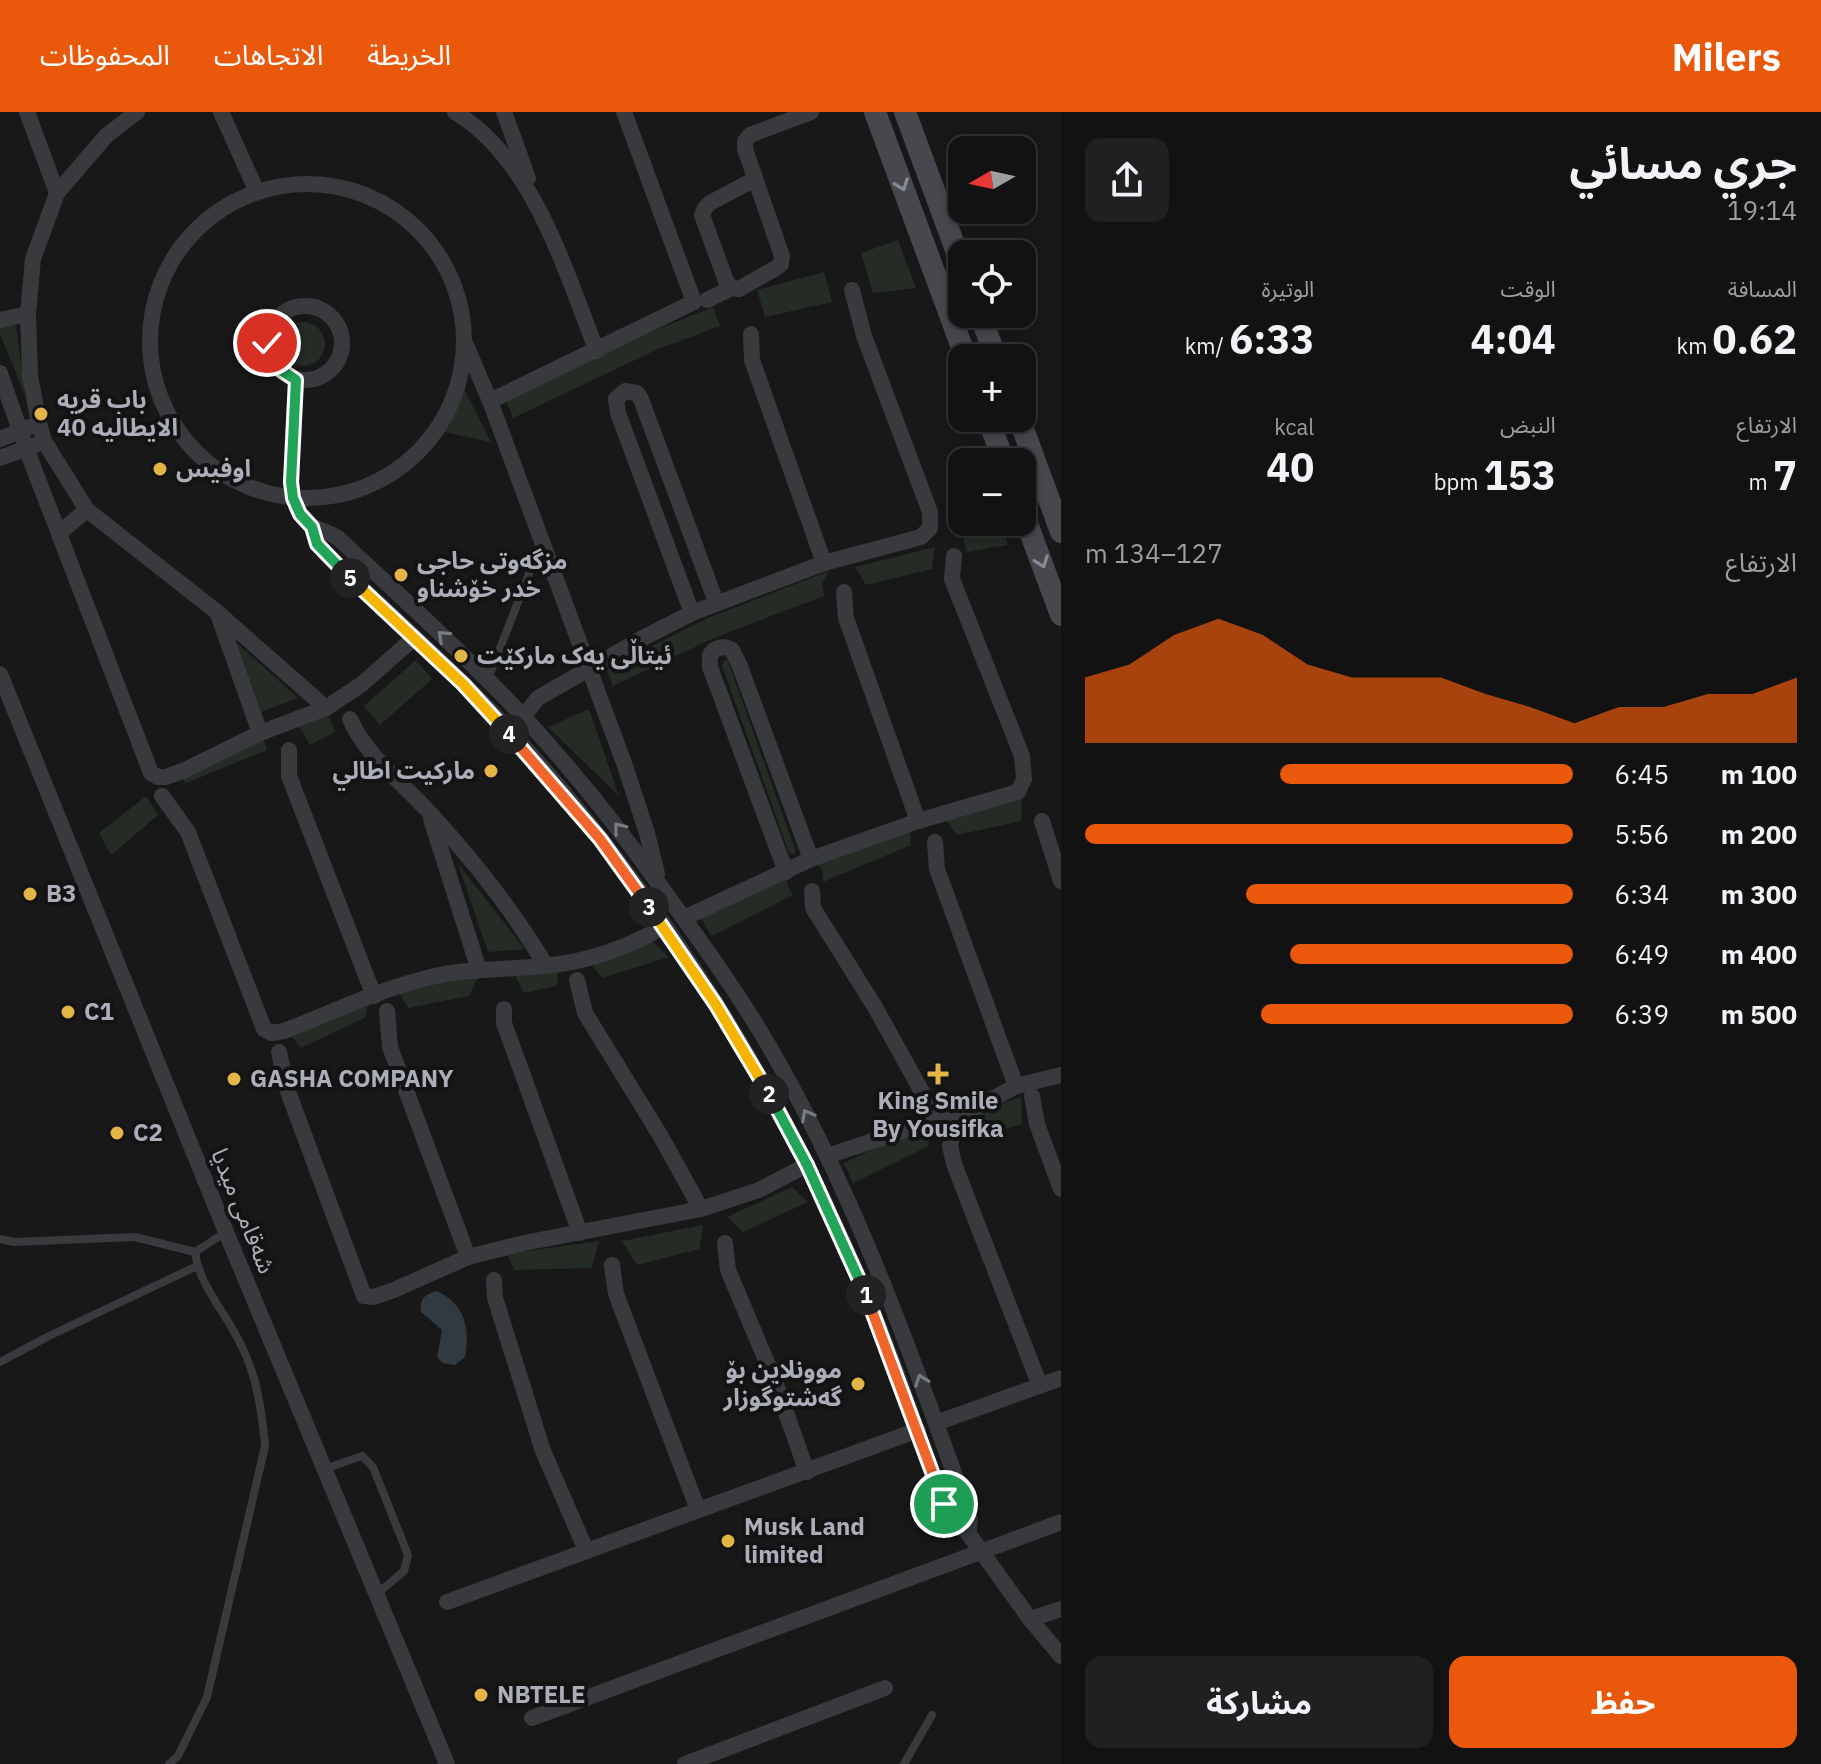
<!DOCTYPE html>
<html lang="ar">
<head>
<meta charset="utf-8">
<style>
	:root { --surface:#121213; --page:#1f2021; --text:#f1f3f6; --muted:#9c9ea0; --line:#313233; --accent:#ea580c }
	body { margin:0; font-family:"IBM Plex Sans","Noto Sans Arabic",sans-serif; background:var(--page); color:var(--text); direction:rtl; height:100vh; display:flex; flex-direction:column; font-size:30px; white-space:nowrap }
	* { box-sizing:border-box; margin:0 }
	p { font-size:26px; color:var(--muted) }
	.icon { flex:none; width:44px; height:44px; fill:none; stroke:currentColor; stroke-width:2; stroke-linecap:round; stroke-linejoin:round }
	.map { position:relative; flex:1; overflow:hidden; direction:ltr }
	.details { display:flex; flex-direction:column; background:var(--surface); width:760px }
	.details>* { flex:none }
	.needle { width:52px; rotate:261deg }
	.buttons { position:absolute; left:948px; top:24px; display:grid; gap:16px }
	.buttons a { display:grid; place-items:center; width:88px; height:88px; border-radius:16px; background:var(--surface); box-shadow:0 4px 12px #0003,0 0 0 2px var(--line); font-size:40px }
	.pin { position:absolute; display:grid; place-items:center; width:68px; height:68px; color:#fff; margin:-34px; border:4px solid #fff; border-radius:50%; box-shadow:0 2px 8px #0007 }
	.km { position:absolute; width:40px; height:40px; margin:-20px; border-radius:50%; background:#222; color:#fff; font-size:22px; line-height:40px; text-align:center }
	.round { display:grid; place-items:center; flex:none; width:84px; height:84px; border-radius:16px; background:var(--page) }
	.overview { display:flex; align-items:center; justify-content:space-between; height:136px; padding:0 24px }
	h1 { font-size:44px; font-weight:700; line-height:60px }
	.stats { display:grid; grid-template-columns:repeat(3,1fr); gap:12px; height:136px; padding:8px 24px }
	.stats div { display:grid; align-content:center }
	.stats b { font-size:40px; font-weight:700 }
	.stats small { font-size:22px; font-weight:400 }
	.stats p { font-size:22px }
	.chart { height:224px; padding:16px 24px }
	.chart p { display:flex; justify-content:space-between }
	.chart svg { width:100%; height:144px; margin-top:8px; fill:var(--accent); opacity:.7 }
	.primary-button { display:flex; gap:16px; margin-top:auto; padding:16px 24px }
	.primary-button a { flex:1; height:92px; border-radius:16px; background:var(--accent); color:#fff; font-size:32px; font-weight:700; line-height:92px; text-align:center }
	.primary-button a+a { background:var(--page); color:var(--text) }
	ul { padding:0 24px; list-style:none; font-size:26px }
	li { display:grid; grid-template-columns:128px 96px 1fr; align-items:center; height:60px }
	li i { height:20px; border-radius:10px; background:var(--accent) }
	header { display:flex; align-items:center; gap:48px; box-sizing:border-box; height:112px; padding:0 40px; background:var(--accent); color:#fff }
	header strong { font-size:38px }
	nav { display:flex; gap:44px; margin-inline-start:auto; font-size:28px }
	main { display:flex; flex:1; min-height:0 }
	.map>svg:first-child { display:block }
</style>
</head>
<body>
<header>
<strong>Milers</strong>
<nav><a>الخريطة</a><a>الاتجاهات</a><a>المحفوظات</a></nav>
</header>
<main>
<section class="details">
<div class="overview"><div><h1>جري مسائي</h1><p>19:14</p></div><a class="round"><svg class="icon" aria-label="share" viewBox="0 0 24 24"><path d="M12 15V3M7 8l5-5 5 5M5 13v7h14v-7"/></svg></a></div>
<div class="stats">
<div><p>المسافة</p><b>0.62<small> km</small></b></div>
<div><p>الوقت</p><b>4:04</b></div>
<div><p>الوتيرة</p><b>6:33<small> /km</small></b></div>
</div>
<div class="stats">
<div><p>الارتفاع</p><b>7<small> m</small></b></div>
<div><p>النبض</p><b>153<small> bpm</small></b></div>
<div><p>kcal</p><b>40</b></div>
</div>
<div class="chart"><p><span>الارتفاع</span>127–134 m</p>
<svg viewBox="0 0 160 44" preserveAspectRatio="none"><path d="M0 44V24L10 20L20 11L30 6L40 11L50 20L60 24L70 24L80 24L90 29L100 33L110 38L120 33L130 33L140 29L150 29L160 24V44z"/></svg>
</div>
<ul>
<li><b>100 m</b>6:45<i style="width:60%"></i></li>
<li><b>200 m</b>5:56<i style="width:100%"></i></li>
<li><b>300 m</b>6:34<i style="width:67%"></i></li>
<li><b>400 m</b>6:49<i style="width:58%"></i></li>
<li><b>500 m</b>6:39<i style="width:64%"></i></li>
</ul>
<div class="primary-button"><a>حفظ</a><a>مشاركة</a></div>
</section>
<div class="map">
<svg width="1061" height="1652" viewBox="0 0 1061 1652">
	<rect width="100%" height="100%" fill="#181819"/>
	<!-- green -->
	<g fill="#242c25">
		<polygon points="898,128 916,176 873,181 861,141"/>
		<polygon points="824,160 832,190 765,205 757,178"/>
		<polygon points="713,195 720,214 656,238 513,306 506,289 588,245"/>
		<circle cx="303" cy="232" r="22"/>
		<polygon points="16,213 25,283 0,222 0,215"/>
		<polygon points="460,269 491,330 440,319"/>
		<polygon points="992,410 1000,410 1008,433 967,440 961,416"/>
		<polygon points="935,435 932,457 866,473 855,455"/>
		<polygon points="829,459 822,472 824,484 716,525 613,574 606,557 708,506"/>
		<polygon points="237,531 298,586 261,600"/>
		<polygon points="725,547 728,549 795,737 795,743 789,741 722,554"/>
		<polygon points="416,548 432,567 380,613 364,594"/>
		<polygon points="589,597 619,684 548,615"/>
		<polygon points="327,600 335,620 310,633 299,614"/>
		<polygon points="262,623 267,638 186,671 176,663"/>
		<polygon points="146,684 158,703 111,743 99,721"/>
		<polygon points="1022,684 1021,709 957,723 944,706"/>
		<polygon points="910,713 911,733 823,770 822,757 812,749"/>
		<polygon points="458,752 525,837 488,840"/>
		<polygon points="787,761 787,773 793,783 712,824 699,804"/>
		<polygon points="650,827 669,845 602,866 588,848"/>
		<polygon points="559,855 556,874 524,881 514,861"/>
		<polygon points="479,863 469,884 408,896 397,876"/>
		<polygon points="369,882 366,905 301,936 289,921"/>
		<polygon points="1021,985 1022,1012 978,1025 959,1007"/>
		<polygon points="927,1011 929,1034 853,1071 844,1051"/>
		<polygon points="792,1075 808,1090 743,1120 727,1105"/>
		<polygon points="703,1113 699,1137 637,1153 622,1129"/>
		<polygon points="599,1129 592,1156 514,1158 507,1142"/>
	</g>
	<!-- water -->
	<path fill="#323a41" d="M 437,1179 C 464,1191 471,1217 465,1245 L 455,1253 L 443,1251 L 437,1245 L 442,1218 L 421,1200 C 419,1187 425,1182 437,1179 Z"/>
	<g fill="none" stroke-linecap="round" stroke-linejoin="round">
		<!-- lane -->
		<g stroke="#393a3e" stroke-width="8">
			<polyline points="488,567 541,431"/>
			<polyline points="0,1127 14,1130 135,1125 195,1140"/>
			<polyline points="0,1250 49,1224 197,1154"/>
			<polyline points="324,1357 362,1344 373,1355 408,1443 404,1459 377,1482"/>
			<path d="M 169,1652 L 178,1644 L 207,1585 L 265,1334 C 262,1300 257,1264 241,1233 C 226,1200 200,1176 195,1140 L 226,1120"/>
			<polyline points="904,1652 932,1603"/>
		</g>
		<!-- street -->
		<g stroke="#393a3e" stroke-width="16">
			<polyline points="27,0 57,81"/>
			<polyline points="137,0 106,24 57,81 33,147 28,202 30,264 39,311 44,329 87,398 217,500 326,596"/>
			<polyline points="221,0 257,80"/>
			<path d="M 455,0 C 534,48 564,157 597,239"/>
			<polyline points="504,0 528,66"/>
			<polyline points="755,67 710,91 705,96 702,103 726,169 732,176 739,177 776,156 781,152 782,144 745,37 745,29 750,23 811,0"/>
			<circle cx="307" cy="229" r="157"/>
			<polyline points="707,188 732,176"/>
			<circle cx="305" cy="231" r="37"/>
			<polyline points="0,208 28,202"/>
			<polyline points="751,222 752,248 824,451"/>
			<polyline points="465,231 490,289 624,651 647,721 657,762"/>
			<polyline points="0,261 26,336 151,661 158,665 166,665 185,658 260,621 326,596 362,572 414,526"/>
			<path d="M 296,268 L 291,370 C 292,386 298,408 314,415 C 323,419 330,421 338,426 C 400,484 463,541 521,602 C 571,656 616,712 658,771 C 702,831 746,891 782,957 C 860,1096 913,1247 967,1397 L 970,1409 L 968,1421"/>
			<polyline points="490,289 694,190 624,0"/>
			<polyline points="0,327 30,315"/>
			<polyline points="0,346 36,333"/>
			<path d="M 312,415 L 317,432 L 326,442 C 371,485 418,527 463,571 C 610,716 744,914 830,1102 C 856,1157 879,1213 900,1270 C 916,1315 930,1362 951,1406 L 968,1421 L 1030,1507 L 1061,1544"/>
			<polyline points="59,421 87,398"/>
			<polyline points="844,480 846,506 918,709"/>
			<polyline points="692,501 618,301 616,287 625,279 637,281 641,287 716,490"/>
			<polyline points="218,502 260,621"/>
			<polyline points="0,562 226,1120 447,1652"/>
			<path d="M 350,607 C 366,644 402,670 430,701 C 473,748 513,798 546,854"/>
			<polyline points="518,611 538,586 641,527 692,501 824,451 921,425 930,416 930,400 864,224 852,178"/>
			<polyline points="289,638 289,664 374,884"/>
			<path d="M 162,684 L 188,720 L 264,917 L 272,921 L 284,919 C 331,901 378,878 427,866 C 465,856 504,858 543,854 C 583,851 629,836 664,814"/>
			<polyline points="431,707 479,858"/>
			<polyline points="1042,709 1061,769"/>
			<polyline points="935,730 937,757 1016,974"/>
			<path d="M 786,760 L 710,555 L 710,543 C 715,535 724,533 732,538 L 739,552 L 811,747"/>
			<polyline points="812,779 813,796 875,895 937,1007"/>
			<polyline points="684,806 811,747 918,709 1018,680 1024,667 1022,644 952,467 954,444"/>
			<polyline points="577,868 585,901 660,1023 701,1097"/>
			<polyline points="504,897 504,911 580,1121"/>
			<polyline points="387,899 390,935 468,1145"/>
			<polyline points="279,940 287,977 364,1184 374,1185 394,1178 468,1145 524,1131 701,1097 759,1078 807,1053"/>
			<polyline points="1032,984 1037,1012 1061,1077"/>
			<polyline points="952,1025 950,1034 954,1052 1040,1274"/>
			<polyline points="827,1044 982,993 1016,974 1061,963"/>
			<polyline points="725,1131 728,1158 774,1267 807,1360"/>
			<polyline points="612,1153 616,1182 698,1398"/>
			<polyline points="494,1168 495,1186 543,1339 586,1438"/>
			<polyline points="936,1311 1061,1266"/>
			<polyline points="447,1490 918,1318"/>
			<polyline points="1030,1507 1061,1497"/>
			<polyline points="532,1606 1061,1410"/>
			<polyline points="685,1652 885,1576"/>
		</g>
		<!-- secondary -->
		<g stroke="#47484e" stroke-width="22">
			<polyline points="875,0 966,246"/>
			<polyline points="905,0 962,154"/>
			<polyline points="980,202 996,246"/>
			<polyline points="988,306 1004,350"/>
			<polyline points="1019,306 1061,420"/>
			<polyline points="1022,398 1061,503"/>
		</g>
	</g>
	<!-- one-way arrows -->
	<defs><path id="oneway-chevron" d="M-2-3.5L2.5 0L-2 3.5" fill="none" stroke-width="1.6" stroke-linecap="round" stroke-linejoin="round" transform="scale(2)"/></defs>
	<g stroke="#888a93">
		<use href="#oneway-chevron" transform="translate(902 73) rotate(70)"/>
		<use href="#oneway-chevron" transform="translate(1042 450) rotate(70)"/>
	</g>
	<g stroke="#787a81">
		<use href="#oneway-chevron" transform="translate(443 524) rotate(-137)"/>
		<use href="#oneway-chevron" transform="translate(619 716) rotate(-129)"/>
		<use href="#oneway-chevron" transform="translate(807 1003) rotate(-118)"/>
		<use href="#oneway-chevron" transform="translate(921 1268) rotate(-110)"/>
	</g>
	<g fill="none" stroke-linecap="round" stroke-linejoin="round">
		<defs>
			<polyline id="split-1" points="866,1183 944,1392"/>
			<polyline id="split-2" points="769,982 807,1053 866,1183"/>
			<polyline id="split-3" points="649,795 716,893 769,982"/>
			<polyline id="split-4" points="509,622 600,727 649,795"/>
			<polyline id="split-5" points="350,466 463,572 509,622"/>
			<polyline id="split-6" points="267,231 275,254 296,268 291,370 293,386 300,402 312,415 317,432 350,466"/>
		</defs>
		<!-- split-1 casing -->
		<use href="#split-1" stroke="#fff" stroke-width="16"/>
		<!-- split-2 casing -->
		<use href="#split-2" stroke="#fff" stroke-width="16"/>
		<!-- split-3 casing -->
		<use href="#split-3" stroke="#fff" stroke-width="16"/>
		<!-- split-4 casing -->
		<use href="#split-4" stroke="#fff" stroke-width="16"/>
		<!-- split-5 casing -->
		<use href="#split-5" stroke="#fff" stroke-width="16"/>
		<!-- split-6 casing -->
		<use href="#split-6" stroke="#fff" stroke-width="16"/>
		<!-- split-1 -->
		<use href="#split-1" stroke="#f0652b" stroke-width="10"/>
		<!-- split-2 -->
		<use href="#split-2" stroke="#22a559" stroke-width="10"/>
		<!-- split-3 -->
		<use href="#split-3" stroke="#f5b400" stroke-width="10"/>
		<!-- split-4 -->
		<use href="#split-4" stroke="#f0652b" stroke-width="10"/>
		<!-- split-5 -->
		<use href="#split-5" stroke="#f5b400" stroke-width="10"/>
		<!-- split-6 -->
		<use href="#split-6" stroke="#22a559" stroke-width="10"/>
	</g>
	<!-- markers -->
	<g fill="#e3b446" stroke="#131314" stroke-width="3">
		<circle cx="41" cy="302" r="8"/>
		<circle cx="160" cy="357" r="8"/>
		<circle cx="401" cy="463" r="8"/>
		<circle cx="461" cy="544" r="8"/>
		<circle cx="491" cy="659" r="8"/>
		<circle cx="30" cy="782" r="8"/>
		<circle cx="68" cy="900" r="8"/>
		<path d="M934 950h8v8h8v8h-8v8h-8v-8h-8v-8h8z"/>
		<circle cx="234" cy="967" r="8"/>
		<circle cx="117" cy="1021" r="8"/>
		<circle cx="858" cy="1272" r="8"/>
		<circle cx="728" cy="1429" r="8"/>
		<circle cx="481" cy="1583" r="8"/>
	</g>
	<g text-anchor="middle" stroke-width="8" stroke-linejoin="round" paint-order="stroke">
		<!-- poi labels -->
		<g font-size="24" font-weight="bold" fill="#abaeb8" stroke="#131314" text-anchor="start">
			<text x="57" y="296">باب قريه<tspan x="57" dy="28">الايطاليه 40</tspan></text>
			<text x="176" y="365">اوفيس</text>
			<text x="417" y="457">مزگه‌وتی حاجی<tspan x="417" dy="28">خدر خۆشناو</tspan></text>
			<text x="477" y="552">ئیتاڵی یەک مارکێت</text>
			<text x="475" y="667" text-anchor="end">ماركيت اطالي</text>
			<text x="46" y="790">B3</text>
			<text x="84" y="908">C1</text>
			<text x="250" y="975">GASHA COMPANY</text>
			<text x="938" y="997" text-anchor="middle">King Smile<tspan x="938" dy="28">By Yousifka</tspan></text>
			<text x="133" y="1029">C2</text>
			<text x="842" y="1266" text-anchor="end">موونلاین بۆ<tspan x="842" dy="28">گەشتوگوزار</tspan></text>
			<text x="744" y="1423">Musk Land<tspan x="744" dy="28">limited</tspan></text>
			<text x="497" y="1591">NBTELE</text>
		</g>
		<!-- street labels -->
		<g font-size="24" fill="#abaeb8" stroke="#131314">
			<text transform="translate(243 1099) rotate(68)" y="8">شەقامی میدیا</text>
		</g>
	</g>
</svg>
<div class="buttons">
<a><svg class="needle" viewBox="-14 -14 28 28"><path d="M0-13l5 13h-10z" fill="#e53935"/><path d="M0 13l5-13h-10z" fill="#9c9ea0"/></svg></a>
<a><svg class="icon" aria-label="locate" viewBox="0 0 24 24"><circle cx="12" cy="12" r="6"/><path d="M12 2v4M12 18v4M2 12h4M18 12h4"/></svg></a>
<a>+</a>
<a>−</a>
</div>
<div class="pin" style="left:944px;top:1392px;background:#1e9e55"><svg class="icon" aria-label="arrive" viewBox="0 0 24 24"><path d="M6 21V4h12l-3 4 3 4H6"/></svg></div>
<div class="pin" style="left:267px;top:231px;background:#d93025"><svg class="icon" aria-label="check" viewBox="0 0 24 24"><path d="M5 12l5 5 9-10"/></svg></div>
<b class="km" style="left:866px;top:1183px">1</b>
<b class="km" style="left:769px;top:982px">2</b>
<b class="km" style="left:649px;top:795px">3</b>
<b class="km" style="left:509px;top:622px">4</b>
<b class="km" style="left:350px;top:466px">5</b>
</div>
</main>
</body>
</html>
